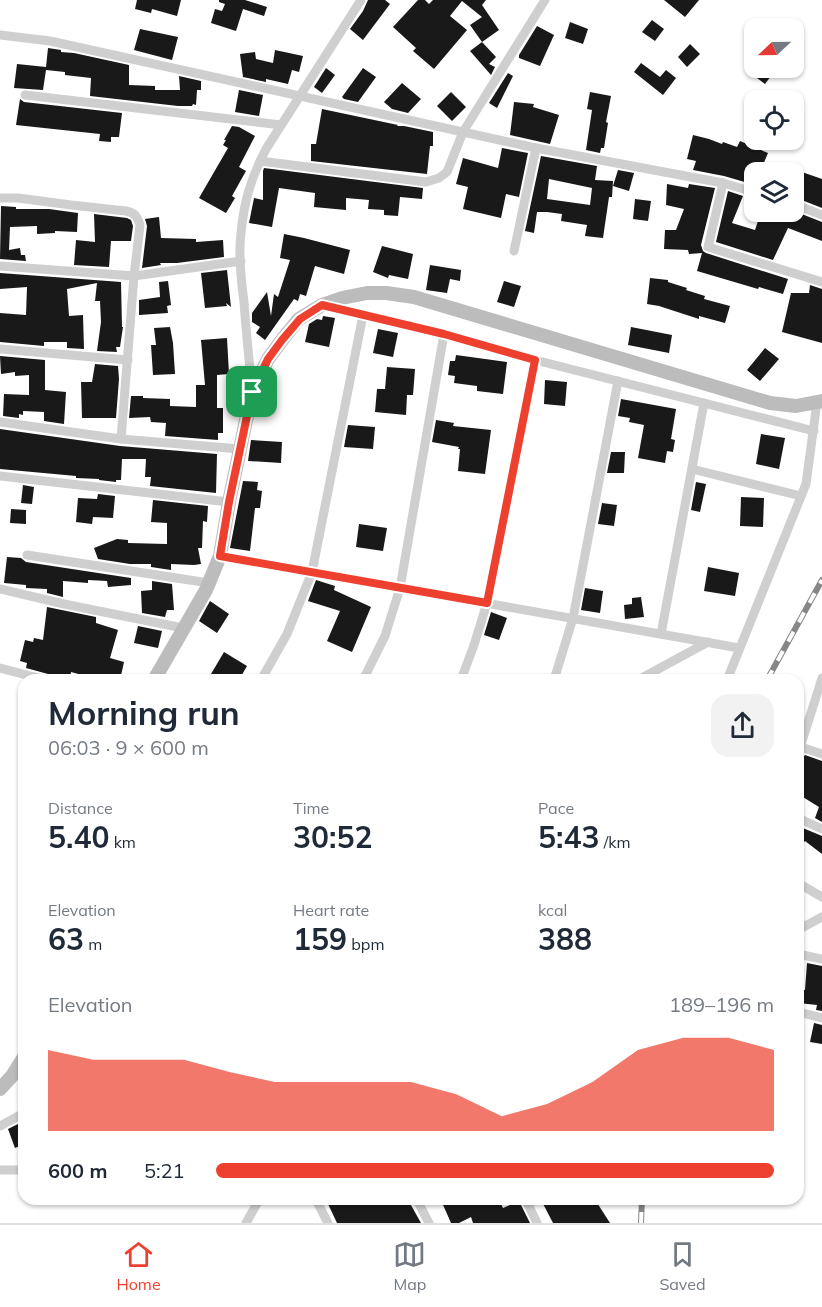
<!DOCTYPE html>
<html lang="en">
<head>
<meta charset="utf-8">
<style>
	:root { --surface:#fff; --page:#f2f2f3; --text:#1f2937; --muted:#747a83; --line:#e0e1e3; --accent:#ed402f }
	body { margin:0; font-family:Mulish,sans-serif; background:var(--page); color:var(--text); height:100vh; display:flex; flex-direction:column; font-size:22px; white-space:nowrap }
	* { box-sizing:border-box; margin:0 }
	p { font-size:20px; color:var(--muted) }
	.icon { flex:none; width:33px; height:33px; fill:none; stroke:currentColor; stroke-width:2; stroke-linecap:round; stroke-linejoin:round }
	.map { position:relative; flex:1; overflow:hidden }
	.side { position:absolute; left:18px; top:674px; width:786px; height:531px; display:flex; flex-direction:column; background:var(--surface); border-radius:18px; box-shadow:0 2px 4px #0004 }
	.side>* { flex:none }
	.needle { width:39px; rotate:248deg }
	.tools { position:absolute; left:744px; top:18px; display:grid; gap:12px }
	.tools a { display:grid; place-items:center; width:60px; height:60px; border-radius:12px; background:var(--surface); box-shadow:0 2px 4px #0004; font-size:30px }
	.pin { position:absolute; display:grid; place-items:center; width:51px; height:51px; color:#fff; margin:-26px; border-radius:12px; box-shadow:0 3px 9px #0006 }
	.round { display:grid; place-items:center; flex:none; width:63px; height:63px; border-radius:18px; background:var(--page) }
	.head { display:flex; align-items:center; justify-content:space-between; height:102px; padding:0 30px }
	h1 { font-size:33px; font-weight:700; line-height:45px }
	.stats { display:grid; grid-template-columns:repeat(3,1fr); gap:9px; height:102px; padding:6px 30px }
	.stats div { display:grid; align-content:center }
	.stats b { font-size:30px; font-weight:700 }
	.stats small { font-size:16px; font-weight:400 }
	.stats p { font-size:16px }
	.chart { height:168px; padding:12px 30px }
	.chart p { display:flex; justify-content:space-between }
	.chart svg { width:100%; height:108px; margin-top:6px; fill:var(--accent); opacity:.7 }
	ul { padding:0 30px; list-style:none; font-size:20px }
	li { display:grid; grid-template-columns:96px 72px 1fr; align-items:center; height:45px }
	li i { height:15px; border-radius:8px; background:var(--accent) }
	.dock { display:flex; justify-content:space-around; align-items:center; height:84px; border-top:2px solid var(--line); background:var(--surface); font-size:16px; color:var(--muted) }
	.dock a { display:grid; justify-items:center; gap:3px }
	.dock .selected { color:var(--accent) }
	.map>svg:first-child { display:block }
</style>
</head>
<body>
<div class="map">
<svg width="822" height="1223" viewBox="0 0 822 1223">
	<rect width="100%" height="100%" fill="#fff"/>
	<!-- building -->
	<g fill="#191919" fill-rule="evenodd">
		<polygon points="137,0 181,0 177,16 152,9 151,13 135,9"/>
		<polygon points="219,0 245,0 267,7 264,16 243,9 236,31 211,23 215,9 222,11 225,4 219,2"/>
		<polygon points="368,0 385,0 390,4 363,40 350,29 363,11"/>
		<polygon points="418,0 425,0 429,4 433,0 486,0 482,5 499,30 482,42 496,57 489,64 495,67 491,75 470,51 482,42 470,25 482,17 462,1 450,16 467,30 434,69 413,51 416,48 393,27"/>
		<polygon points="664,0 699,0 685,17"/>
		<polygon points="652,20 664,29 655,41 642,32"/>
		<polygon points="570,22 588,29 583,44 565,38"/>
		<polygon points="537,26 554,35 540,66 519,58 519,55"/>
		<polygon points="140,29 178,37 172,60 134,50"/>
		<polygon points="690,44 700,54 687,67 678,57"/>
		<polygon points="48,48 61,50 61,52 74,53 129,65 129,85 155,86 155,90 180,90 179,76 201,81 201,90 197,90 196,105 193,104 192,106 178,106 90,96 91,78 65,75 65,72 46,70 43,90 14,88 17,64 46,67"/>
		<polygon points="275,50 303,56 299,72 292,70 288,84 266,79 266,82 243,77 240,54 255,52 256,59 273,63"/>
		<polygon points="641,63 660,77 666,70 676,78 663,95 634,72"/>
		<polygon points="326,68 335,75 322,93 314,87"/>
		<polygon points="363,68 376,77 358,102 344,99 342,97"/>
		<polygon points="758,68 777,68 765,84 753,75"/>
		<polygon points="508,73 513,76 497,108 489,103"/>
		<polygon points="402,83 421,99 408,113 392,109 384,102"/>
		<polygon points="239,90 263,95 259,116 235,112"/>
		<polygon points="451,92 466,107 452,121 437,106"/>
		<polygon points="590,92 611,96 606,122 608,123 604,148 601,148 600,153 586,150 592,110 587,109"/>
		<polygon points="20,99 24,102 122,113 119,137 111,137 111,142 99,141 100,134 16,125"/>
		<polygon points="514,102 534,104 533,107 559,115 550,144 510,135"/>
		<polygon points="322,109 398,125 397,126 404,126 433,132 433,146 430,146 427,174 311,161 311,144 316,144"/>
		<polygon points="232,126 239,127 255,136 239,167 246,171 232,196 235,198 226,213 199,198 228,148 223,145 226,140 224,140"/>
		<polygon points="693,135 709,139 722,144 723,142 737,147 740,141 768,153 760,172 754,172 754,181 750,179 748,183 724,176 693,170 696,161 687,159"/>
		<polygon points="502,148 528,153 519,197 506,194 501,218 463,209 468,187 456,184 463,158 498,168"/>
		<path d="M 541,156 L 597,166 L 595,180 L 613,181 L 612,197 L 609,197 L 603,238 L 585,236 L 587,225 L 561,221 L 562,214 L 547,212 L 537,212 L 534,233 L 525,231 ZM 549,179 L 592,188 L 590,205 L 547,199 Z"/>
		<polygon points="264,168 423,188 422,199 400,197 398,216 384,215 384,210 368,209 369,200 346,198 346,210 314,207 315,193 279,188 272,227 249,223 254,198 263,200 263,171"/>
		<polygon points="618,170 634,173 629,191 613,186"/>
		<polygon points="799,171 822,179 822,208 794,197 794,176 797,177"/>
		<polygon points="667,184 688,188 689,184 715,188 701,245 703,251 706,253 788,279 783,294 759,287 758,289 697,271 702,253 689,254 688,250 664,249 665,230 676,230 684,209 666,205"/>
		<polygon points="728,191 743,196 732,223 755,230 761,212 794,211 822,222 822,241 788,228 773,260 716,242"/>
		<polygon points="635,199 651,201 648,221 633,219"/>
		<polygon points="1,206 16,207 16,209 49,209 78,213 77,232 55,231 55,233 37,234 37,226 10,227 9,250 20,248 21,255 25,255 26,261 0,259"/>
		<polygon points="94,214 127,218 131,220 133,226 131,241 111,241 109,267 74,265 76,240 95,242"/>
		<polygon points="159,217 161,238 196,239 196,242 223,240 224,257 177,263 160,263 161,265 142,268 147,226 145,219"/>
		<polygon points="284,234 304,238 350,250 344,274 315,266 306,296 300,294 298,301 294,299 265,340 256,333 260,327 252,322 252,313 267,292 271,316 274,294 278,297 290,260 280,258"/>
		<polygon points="382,246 413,254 408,279 389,275 388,278 373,272"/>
		<polygon points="430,265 461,270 460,281 450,279 447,293 426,290"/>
		<polygon points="227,270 231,307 226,303 227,306 205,308 201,273"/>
		<polygon points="0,273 121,282 122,327 123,327 120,347 116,347 117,352 97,351 101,322 100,301 95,301 97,283 67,289 69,316 83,315 84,349 67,348 67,342 44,342 44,346 0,342 0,313 26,315 27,287 0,289"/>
		<polygon points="650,278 668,280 668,282 687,288 686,290 705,296 704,299 730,306 725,323 699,316 699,319 659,306 647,304"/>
		<polygon points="168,281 171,305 167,306 168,313 139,315 139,300 160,297 159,282"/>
		<polygon points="504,281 521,286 514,307 497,302"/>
		<polygon points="810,285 822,289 822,343 782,332 791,293 809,293"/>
		<polygon points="323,316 335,318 329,347 305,342 309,324 317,319 322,320"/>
		<polygon points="170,327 173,343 175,374 153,375 151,345 156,345 154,328"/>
		<polygon points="631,327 672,335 669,353 628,345"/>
		<polygon points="378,329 398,333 393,357 373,353"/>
		<polygon points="227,338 229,374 217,375 217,408 223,408 223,433 218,433 218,440 165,436 166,423 151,422 150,417 129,418 131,396 143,396 143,398 170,399 170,406 196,407 196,385 205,385 201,340"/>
		<polygon points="765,348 779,359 760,381 747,370"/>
		<polygon points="456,355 507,362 503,394 477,391 477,386 454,383 455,376 448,375 450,361 455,361"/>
		<polygon points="0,356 45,360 45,390 66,392 64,424 44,421 44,412 23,411 23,415 19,414 19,418 3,416 4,394 29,395 29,375 15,376 15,372 1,374"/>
		<polygon points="95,364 118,366 119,379 116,418 82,418 81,382 92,382"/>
		<polygon points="387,367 415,369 413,395 407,395 406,415 375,412 377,389 385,389"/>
		<polygon points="545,380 567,382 565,406 544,404"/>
		<polygon points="621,399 676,409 671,439 675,440 673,452 667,451 665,463 638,458 644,425 629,422 630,418 618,416"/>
		<polygon points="436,420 454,423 453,426 491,430 485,474 458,471 460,449 458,449 459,447 432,442"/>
		<polygon points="348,425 375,427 373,449 344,447"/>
		<polygon points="0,429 120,446 217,454 216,493 150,486 151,477 145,477 146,459 122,459 121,480 116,480 116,482 99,480 99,479 76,478 76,476 0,469"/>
		<polygon points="761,434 785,438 779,469 756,464"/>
		<polygon points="251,440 282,442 281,463 248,461"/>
		<polygon points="611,452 625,452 624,473 607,473"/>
		<polygon points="243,481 258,482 257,490 262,491 260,508 255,508 250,551 230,548"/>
		<polygon points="696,482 706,484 700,512 691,510"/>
		<polygon points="23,485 34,487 32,504 21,503"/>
		<polygon points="98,494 115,496 113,518 93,517 92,524 76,522 78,498 97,499"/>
		<polygon points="741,497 764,498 763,527 740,526"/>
		<polygon points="153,500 208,506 207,522 203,521 202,548 198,548 201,564 194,565 171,564 171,570 151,567 151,564 130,564 98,559 94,548 117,539 128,540 128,543 167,544 167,523 151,522"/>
		<polygon points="602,503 617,505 614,526 598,524"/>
		<polygon points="11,509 26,510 26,524 10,523"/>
		<polygon points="359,524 387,528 383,551 356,547"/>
		<polygon points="7,557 21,558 26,562 131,578 131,585 108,587 107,581 88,580 88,583 63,581 63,597 47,593 47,589 26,588 26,585 4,583"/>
		<polygon points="708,567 739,573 735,596 704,591"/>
		<polygon points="316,580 335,586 334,590 371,607 352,652 327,641 340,611 308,601"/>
		<polygon points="152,581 172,584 174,610 167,610 165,617 142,613 141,591 152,590"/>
		<polygon points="585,588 603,591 600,613 581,610"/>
		<polygon points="641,597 644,617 625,619 624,605 632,604 632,598"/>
		<polygon points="210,601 229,614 217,633 199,621"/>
		<polygon points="47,607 96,617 96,623 118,630 110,658 124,662 120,680 101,680 71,672 70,680 53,680 51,676 48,674 26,668 27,663 20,661 25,640 33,642 34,638 43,640"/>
		<polygon points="491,612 507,618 499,640 484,635"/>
		<polygon points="138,626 162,631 158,648 134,643"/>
		<polygon points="224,652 247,666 239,680 219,680 211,674"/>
		<polygon points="805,755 822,761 822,822 815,818 819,807 798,794 798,761 802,759"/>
		<polygon points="798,826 822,836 822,854 805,841 798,849"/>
		<polygon points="807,963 822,966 822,1011 816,1010 817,1005 798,1003 798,989 805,990"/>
		<polygon points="814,1023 822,1025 822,1044 810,1042"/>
		<polygon points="24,1121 24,1144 15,1148 8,1129"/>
		<polygon points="341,1198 407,1198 421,1223 337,1223 328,1204"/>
		<polygon points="440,1198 498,1198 503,1208 519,1201 530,1223 473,1223 471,1217 459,1223 451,1223"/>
		<polygon points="540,1198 594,1198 610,1223 553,1223"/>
	</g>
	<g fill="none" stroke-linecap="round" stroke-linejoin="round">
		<!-- street -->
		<g stroke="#cfcfcf" stroke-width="9">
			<polyline points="0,35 50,41 536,148 723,183 754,192"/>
			<polyline points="25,95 281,125"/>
			<polyline points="260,161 426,182 439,178 447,172 463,132 545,0"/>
			<polyline points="723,183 708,247 822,282"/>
			<path d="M 0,198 L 18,198 L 71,205 L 126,211 C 135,213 137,216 140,225 L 134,276 L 0,266"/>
			<polyline points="794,204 822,215"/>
			<polyline points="514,251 536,148"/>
			<polyline points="322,305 444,334 535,360 814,431"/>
			<polyline points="0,349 128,360"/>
			<path d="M 252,389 C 249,360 246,331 244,302 C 241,280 238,255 241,233 C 244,201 251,178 266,149 L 361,0"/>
			<polyline points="0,422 121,439 240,449"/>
			<polyline points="121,439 134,276 241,261"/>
			<polyline points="692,469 801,496"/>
			<polyline points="0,476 229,502"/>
			<polyline points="27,555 209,583"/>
			<polyline points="220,556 739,648"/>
			<polyline points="0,589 64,604 183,628"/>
			<polyline points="661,634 704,403"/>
			<polyline points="0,668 46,680"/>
			<polyline points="261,680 287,634 312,572 363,315"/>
			<polyline points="363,680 385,636 400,588 444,334"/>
			<polyline points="461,680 474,645 487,603 535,360"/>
			<polyline points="554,680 573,618 618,381"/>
			<polyline points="638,680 708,642"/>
			<polyline points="727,680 806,484 817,402"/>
			<polyline points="801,747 822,754"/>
			<polyline points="798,754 822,678"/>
			<polyline points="798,818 822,829"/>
			<polyline points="798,883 822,897"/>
			<polyline points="798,930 822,917"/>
			<polyline points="798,954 822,959"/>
			<polyline points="798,1012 822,1018"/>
			<polyline points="0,1126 24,1113"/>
			<polyline points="0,1170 24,1170"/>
			<polyline points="315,1198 328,1223"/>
			<polyline points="416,1198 429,1223"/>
			<polyline points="525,1198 537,1223"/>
			<polyline points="246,1223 260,1198"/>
		</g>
		<!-- secondary -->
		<g stroke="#bcbcbc" stroke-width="14">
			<polyline points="154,680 206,590 220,556 229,502 252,392 268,359 282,340 299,319 322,305 342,298 367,293 386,293 414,297 770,403 796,406 822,401"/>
			<polyline points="0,1089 12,1076 24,1057"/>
		</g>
		<defs>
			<g id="rail">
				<polyline points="767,680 822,580"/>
				<polyline points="641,1223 642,1198"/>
			</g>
		</defs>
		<!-- rail casing -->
		<use href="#rail" stroke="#878787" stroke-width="6"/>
		<!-- rail -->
		<use href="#rail" stroke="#fff" stroke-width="4" stroke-dasharray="11" stroke-linecap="butt"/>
	</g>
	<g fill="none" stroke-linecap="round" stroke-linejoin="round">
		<defs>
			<polygon id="route" points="322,305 444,334 535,360 487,603 220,556 229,502 252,392 268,359 282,340 300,319"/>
		</defs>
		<!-- route casing -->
		<use href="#route" stroke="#fff" stroke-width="12"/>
		<!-- route -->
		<use href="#route" stroke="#ed402f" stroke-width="8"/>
	</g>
</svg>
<div class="tools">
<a><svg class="needle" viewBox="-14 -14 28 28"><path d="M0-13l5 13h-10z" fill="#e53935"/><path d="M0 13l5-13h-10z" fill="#747a83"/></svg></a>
<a><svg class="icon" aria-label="locate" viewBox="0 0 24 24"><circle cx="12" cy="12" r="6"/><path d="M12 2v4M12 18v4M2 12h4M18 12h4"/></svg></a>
<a><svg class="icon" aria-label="layers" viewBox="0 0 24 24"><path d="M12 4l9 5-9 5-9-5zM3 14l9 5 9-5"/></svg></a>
</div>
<div class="pin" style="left:252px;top:392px;background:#1e9e55"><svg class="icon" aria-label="arrive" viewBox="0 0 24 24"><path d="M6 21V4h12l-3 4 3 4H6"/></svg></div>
<section class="side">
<div class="head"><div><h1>Morning run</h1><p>06:03 · 9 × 600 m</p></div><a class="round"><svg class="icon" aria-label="share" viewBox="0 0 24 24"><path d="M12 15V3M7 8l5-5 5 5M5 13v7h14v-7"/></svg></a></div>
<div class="stats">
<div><p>Distance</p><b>5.40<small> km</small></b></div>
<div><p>Time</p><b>30:52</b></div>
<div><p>Pace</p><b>5:43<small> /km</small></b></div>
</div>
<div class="stats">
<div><p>Elevation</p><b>63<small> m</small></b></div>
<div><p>Heart rate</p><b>159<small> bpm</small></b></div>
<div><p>kcal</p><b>388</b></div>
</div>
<div class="chart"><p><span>Elevation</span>189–196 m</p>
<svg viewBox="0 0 160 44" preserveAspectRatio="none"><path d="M0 44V11L10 15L20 15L30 15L40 20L50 24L60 24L70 24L80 24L90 29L100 38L110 33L120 24L130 11L140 6L150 6L160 11V44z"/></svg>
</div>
<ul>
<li><b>600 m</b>5:21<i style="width:100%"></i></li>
</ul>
</section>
</div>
<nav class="dock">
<a class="selected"><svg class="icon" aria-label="home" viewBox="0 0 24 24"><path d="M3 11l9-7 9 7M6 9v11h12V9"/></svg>Home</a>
<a><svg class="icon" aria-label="map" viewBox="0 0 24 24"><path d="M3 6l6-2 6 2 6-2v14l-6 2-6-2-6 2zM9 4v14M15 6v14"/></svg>Map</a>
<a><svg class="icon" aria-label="saved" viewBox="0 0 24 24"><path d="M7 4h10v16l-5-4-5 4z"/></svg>Saved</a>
</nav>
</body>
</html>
